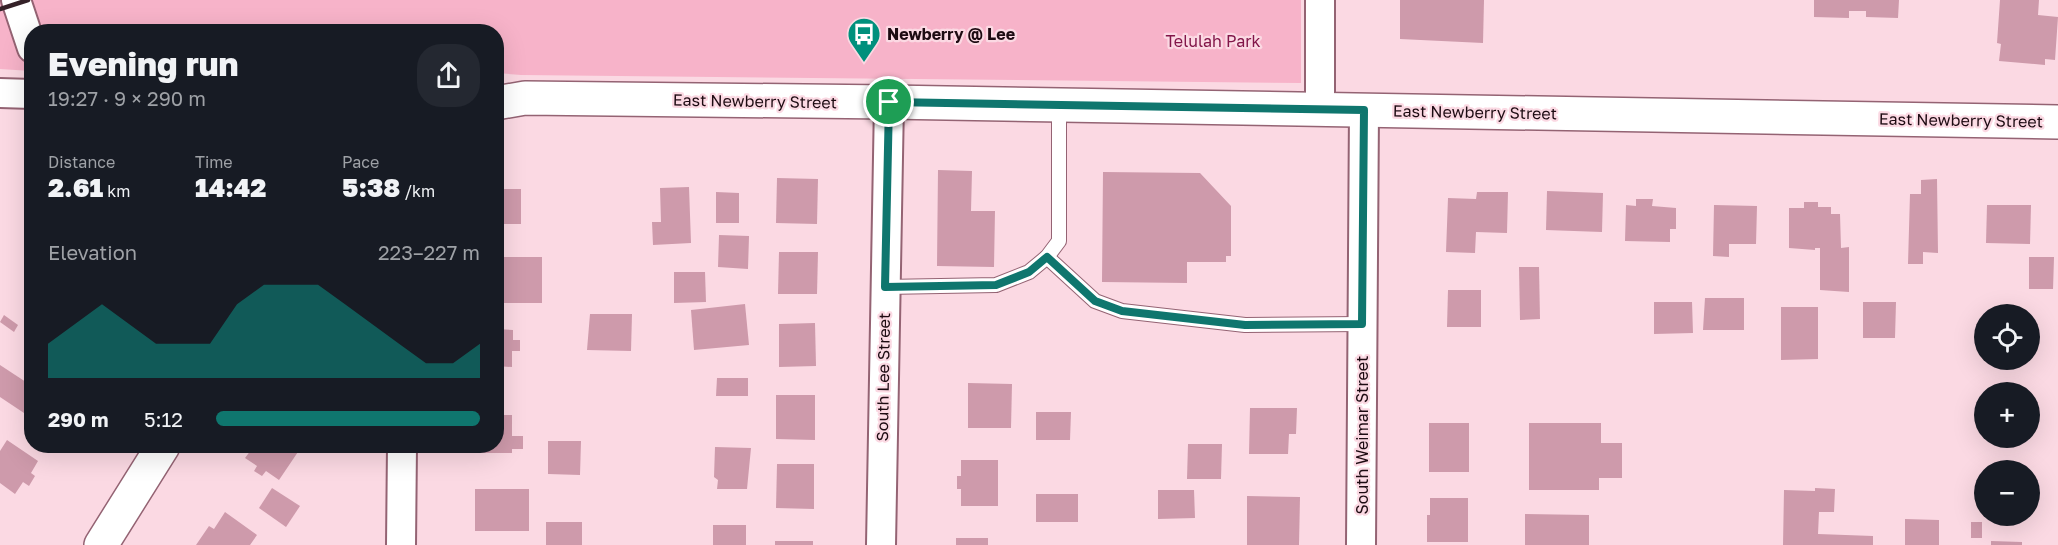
<!DOCTYPE html>
<html lang="en">
<head>
<meta charset="utf-8">
<style>
	:root { --surface:#171b24; --page:#242831; --text:#f1f3f6; --muted:#9ea1a6; --accent:#0f766e }
	body { margin:0; font-family:"Golos Text",sans-serif; background:var(--page); color:var(--text); height:100vh; display:flex; flex-direction:column; font-size:22px; white-space:nowrap }
	* { box-sizing:border-box; margin:0 }
	p { font-size:20px; color:var(--muted) }
	.icon { flex:none; width:33px; height:33px; fill:none; stroke:currentColor; stroke-width:2; stroke-linecap:round; stroke-linejoin:round }
	.map { position:relative; flex:1; overflow:hidden }
	.sheet { position:absolute; left:24px; top:24px; width:480px; height:429px; display:flex; flex-direction:column; background:var(--surface); border-radius:24px; box-shadow:0 6px 24px #0002 }
	.sheet>* { flex:none }
	.controls { position:absolute; left:1974px; top:304px; display:grid; gap:12px }
	.controls a { display:grid; place-items:center; width:66px; height:66px; border-radius:50%; background:var(--surface); box-shadow:0 6px 24px #0002; font-size:30px }
	.pin { position:absolute; display:grid; place-items:center; width:51px; height:51px; color:#fff; margin:-26px; border:3px solid #fff; border-radius:50%; box-shadow:0 2px 6px #0007 }
	.round { display:grid; place-items:center; flex:none; width:63px; height:63px; border-radius:24px; background:var(--page) }
	.head { display:flex; align-items:center; justify-content:space-between; height:102px; padding:0 24px }
	h1 { font-size:33px; font-weight:800; line-height:45px }
	.metrics { display:grid; grid-template-columns:repeat(3,1fr); gap:9px; height:102px; padding:6px 24px }
	.metrics div { display:grid; align-content:center }
	.metrics b { font-size:26px; font-weight:800 }
	.metrics small { font-size:16px; font-weight:400 }
	.metrics p { font-size:16px }
	.chart { height:168px; padding:12px 24px }
	.chart p { display:flex; justify-content:space-between }
	.chart svg { width:100%; height:108px; margin-top:6px; fill:var(--accent); opacity:.7 }
	ul { padding:0 24px; list-style:none; font-size:20px }
	li { display:grid; grid-template-columns:96px 72px 1fr; align-items:center; height:45px }
	li i { height:15px; border-radius:8px; background:var(--accent) }
	.map>svg:first-child { display:block }
</style>
</head>
<body>
<div class="map">
<svg width="2058" height="545" viewBox="0 0 2058 545">
	<rect width="100%" height="100%" fill="#fbd9e3"/>
	<!-- green -->
	<polygon fill="#f7b3c9" points="0,0 1301,0 1301,83 521,75 497,73 496,32 32,32 31,71 0,69"/>
	<!-- building -->
	<g fill="#ce9aab">
		<polygon points="1400,0 1484,0 1483,43 1400,39"/>
		<polygon points="1814,0 1899,0 1898,18 1866,17 1866,11 1849,11 1849,18 1814,17"/>
		<polygon points="2000,0 2039,0 2038,15 2058,17 2055,60 2045,59 2045,65 1999,61 2001,44 1997,43"/>
		<polygon points="938,170 972,171 971,211 995,211 994,267 937,266"/>
		<polygon points="1103,172 1200,173 1231,206 1231,256 1226,256 1226,262 1187,262 1187,283 1102,282"/>
		<polygon points="777,178 818,179 817,224 776,223"/>
		<polygon points="1937,179 1938,253 1923,252 1923,264 1908,264 1910,194 1921,194 1921,180"/>
		<polygon points="689,187 691,243 653,245 652,222 661,222 660,188"/>
		<polygon points="500,189 521,189 521,224 496,224 496,195 500,195"/>
		<polygon points="1547,191 1603,193 1602,232 1546,230"/>
		<polygon points="716,192 739,193 739,223 716,223"/>
		<polygon points="1477,192 1508,192 1507,233 1476,232 1475,253 1446,252 1448,198 1476,199"/>
		<polygon points="1636,199 1653,199 1652,206 1676,208 1676,229 1670,229 1670,242 1625,241 1626,205 1636,206"/>
		<polygon points="1804,202 1818,202 1818,207 1831,207 1831,214 1840,214 1841,248 1849,247 1849,292 1820,290 1820,248 1815,248 1815,250 1789,248 1789,208 1804,208"/>
		<polygon points="1714,205 1757,206 1756,244 1729,244 1729,257 1713,256"/>
		<polygon points="1987,205 2031,205 2030,244 1986,243"/>
		<polygon points="719,235 749,236 748,269 718,267"/>
		<polygon points="779,252 818,252 817,294 778,294"/>
		<rect x="496" y="257" width="46" height="46"/>
		<polygon points="2029,257 2054,257 2053,289 2029,289"/>
		<polygon points="1519,267 1539,267 1540,319 1520,320"/>
		<polygon points="674,272 705,272 706,302 674,303"/>
		<polygon points="1448,290 1481,290 1481,327 1447,327"/>
		<polygon points="1705,298 1744,298 1744,330 1703,330"/>
		<polygon points="1654,302 1692,302 1693,333 1654,334"/>
		<polygon points="1863,302 1896,302 1895,338 1863,338"/>
		<polygon points="745,304 749,345 694,350 691,310"/>
		<polygon points="1781,307 1818,307 1818,359 1781,360"/>
		<polygon points="590,314 632,314 631,351 587,350"/>
		<polygon points="4,315 18,325 14,332 0,322"/>
		<polygon points="815,323 816,366 779,367 779,324"/>
		<polygon points="496,329 513,330 513,340 520,340 520,351 512,351 512,367 496,366"/>
		<polygon points="0,365 32,386 30,417 0,397"/>
		<polygon points="717,378 748,378 748,396 716,396"/>
		<polygon points="968,383 1012,384 1011,428 968,428"/>
		<polygon points="776,395 815,395 815,440 776,439"/>
		<polygon points="1250,408 1297,408 1296,434 1289,434 1288,454 1249,454"/>
		<polygon points="1036,412 1071,412 1070,440 1036,440"/>
		<polygon points="496,415 512,415 512,436 523,436 523,449 512,449 512,453 474,453 474,448 464,448 464,446 496,446"/>
		<rect x="1429" y="423" width="40" height="49"/>
		<polygon points="1529,423 1601,423 1601,443 1622,443 1622,478 1599,478 1599,490 1529,490"/>
		<polygon points="7,440 38,461 31,473 35,476 29,486 23,482 15,494 0,483 0,451"/>
		<polygon points="548,441 581,441 580,475 548,474"/>
		<polygon points="1188,444 1222,444 1221,479 1187,479"/>
		<polygon points="254,446 302,446 279,480 266,471 262,476 254,471 257,466 245,458"/>
		<polygon points="715,447 751,448 747,489 717,489 718,480 714,477"/>
		<polygon points="961,460 998,460 998,506 961,506 961,489 957,489 957,476 961,476"/>
		<polygon points="777,464 814,464 814,509 776,508"/>
		<polygon points="272,488 300,506 286,527 259,508"/>
		<polygon points="1815,488 1835,489 1834,512 1819,512 1818,534 1873,536 1873,545 1783,545 1784,490 1815,491"/>
		<rect x="475" y="489" width="54" height="42"/>
		<polygon points="1158,490 1194,490 1195,518 1158,519"/>
		<rect x="1036" y="494" width="42" height="28"/>
		<polygon points="1247,496 1300,497 1299,545 1247,545"/>
		<polygon points="1430,498 1468,498 1468,542 1427,542 1427,515 1430,515"/>
		<polygon points="225,512 257,535 250,545 196,545 209,526 214,529"/>
		<polygon points="1525,514 1589,515 1589,545 1525,545"/>
		<polygon points="1905,519 1939,520 1939,545 1905,545"/>
		<rect x="546" y="522" width="36" height="23"/>
		<rect x="1971" y="522" width="11" height="16"/>
		<rect x="713" y="525" width="33" height="20"/>
		<rect x="956" y="538" width="32" height="7"/>
		<rect x="775" y="541" width="38" height="4"/>
		<polygon points="1991,541 2022,542 2022,545 1991,545"/>
	</g>
	<g fill="none" stroke-linecap="round" stroke-linejoin="round">
		<defs>
			<g id="service">
				<polyline points="1047,257 1095,301 1122,311 1245,325 1362,324"/>
				<polyline points="885,287 996,285 1029,272 1047,257 1059,241 1059,105"/>
			</g>
			<g id="minor">
				<polyline points="16,0 32,48"/>
				<polyline points="0,93 32,94"/>
				<polyline points="1320,109 1320,0"/>
				<polyline points="401,545 402,446"/>
				<polyline points="881,545 889,102"/>
				<polyline points="1361,545 1364,110"/>
			</g>
			<g id="secondary">
				<polyline points="496,103 525,98 889,102 2058,122"/>
				<polyline points="101,545 163,446"/>
			</g>
		</defs>
		<!-- service casing -->
		<use href="#service" stroke="#946373" stroke-width="16"/>
		<!-- minor casing -->
		<use href="#minor" stroke="#946373" stroke-width="32"/>
		<!-- secondary casing -->
		<use href="#secondary" stroke="#946373" stroke-width="36"/>
		<!-- service -->
		<use href="#service" stroke="#fff" stroke-width="14"/>
		<!-- minor -->
		<use href="#minor" stroke="#fff" stroke-width="28"/>
		<!-- secondary -->
		<use href="#secondary" stroke="#fff" stroke-width="33"/>
		<!-- rail -->
		<polyline stroke="#342128" stroke-width="4.5" points="0,9 28,0"/>
	</g>
	<g fill="none" stroke-linecap="round" stroke-linejoin="round">
		<defs>
			<polygon id="route" points="889,102 1364,110 1362,324 1245,325 1122,311 1095,301 1047,257 1029,272 996,285 885,287"/>
		</defs>
		<!-- route casing -->
		<use href="#route" stroke="#fff" stroke-width="12"/>
		<!-- route -->
		<use href="#route" stroke="#0f766e" stroke-width="8"/>
	</g>
	<!-- icons -->
	<defs>
		<symbol id="bus-pin" viewBox="-11 -11 22 30"><path d="M0 17L-7.5 6A9.5 9.5 0 1 1 7.5 6Z" fill="#00907c" stroke="#fbd9e3"/><path d="M-5-6H5V4H4V6H2V4H-2V6H-4V4H-5ZM-3.5-4V0h7V-4ZM-3.5 1.2v1.5H-2V1.2ZM2 1.2v1.5H3.5V1.2Z" fill="#fff"/></symbol>
	</defs>
	<g fill-rule="evenodd">
		<use href="#bus-pin" x="845" y="15" width="38" height="52"/>
	</g>
	<g text-anchor="middle" stroke-width="4.5" stroke-linejoin="round" paint-order="stroke">
		<!-- poi labels -->
		<g font-size="16" font-weight="bold" fill="#1d0b12" stroke="#fbd9e3" text-anchor="start">
			<text x="887" y="40">Newberry @ Lee</text>
		</g>
		<!-- park labels -->
		<g font-size="16" fill="#821649" stroke="#fbd9e3">
			<text x="1213" y="47">Telulah Park</text>
		</g>
		<!-- street labels -->
		<g font-size="16" fill="#1d0b12" stroke="#fbd9e3">
			<text transform="translate(755 101) rotate(1)" y="6">East Newberry Street</text>
			<text transform="translate(1475 112) rotate(1)" y="6">East Newberry Street</text>
			<text transform="translate(1961 120) rotate(1)" y="6">East Newberry Street</text>
			<text transform="translate(883 377) rotate(-89)" y="6">South Lee Street</text>
			<text transform="translate(1362 435) rotate(-90)" y="6">South Weimar Street</text>
		</g>
	</g>
</svg>
<div class="controls">
<a><svg class="icon" aria-label="locate" viewBox="0 0 24 24"><circle cx="12" cy="12" r="6"/><path d="M12 2v4M12 18v4M2 12h4M18 12h4"/></svg></a>
<a>+</a>
<a>−</a>
</div>
<div class="pin" style="left:889px;top:102px;background:#1e9e55"><svg class="icon" aria-label="arrive" viewBox="0 0 24 24"><path d="M6 21V4h12l-3 4 3 4H6"/></svg></div>
<section class="sheet">
<div class="head"><div><h1>Evening run</h1><p>19:27 · 9 × 290 m</p></div><a class="round"><svg class="icon" aria-label="share" viewBox="0 0 24 24"><path d="M12 15V3M7 8l5-5 5 5M5 13v7h14v-7"/></svg></a></div>
<div class="metrics">
<div><p>Distance</p><b>2.61<small> km</small></b></div>
<div><p>Time</p><b>14:42</b></div>
<div><p>Pace</p><b>5:38<small> /km</small></b></div>
</div>
<div class="chart"><p><span>Elevation</span>223–227 m</p>
<svg viewBox="0 0 160 44" preserveAspectRatio="none"><path d="M0 44V30L10 22L20 14L30 22L40 30L50 30L60 30L70 14L80 6L90 6L100 6L110 14L120 22L130 30L140 38L150 38L160 30V44z"/></svg>
</div>
<ul>
<li><b>290 m</b>5:12<i style="width:100%"></i></li>
</ul>
</section>
</div>
</body>
</html>
